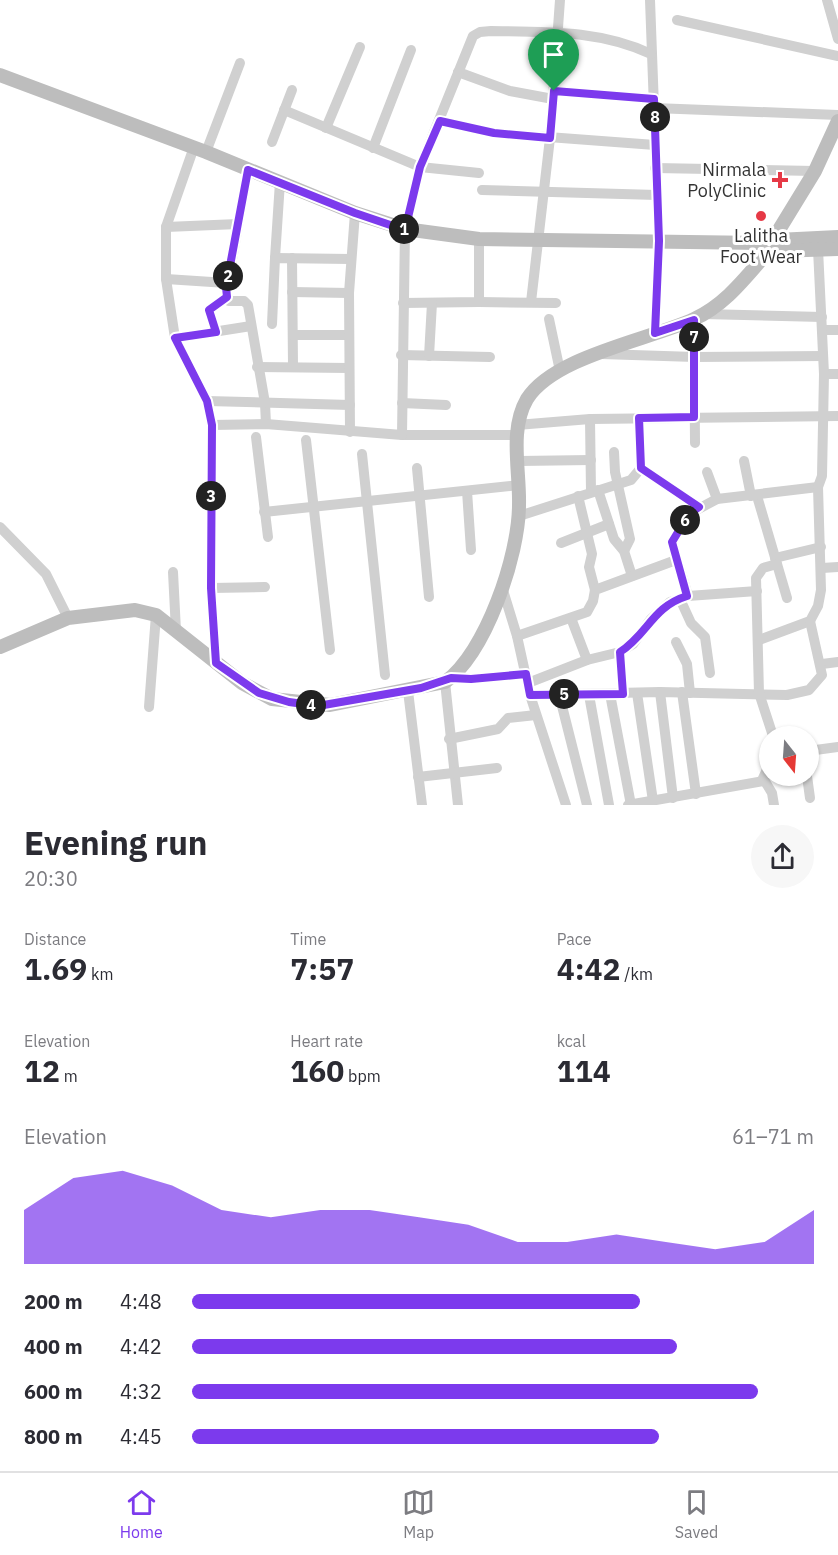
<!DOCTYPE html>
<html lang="en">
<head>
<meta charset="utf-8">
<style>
	:root { --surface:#fff; --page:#f7f7f7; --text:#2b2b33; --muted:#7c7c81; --line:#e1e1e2; --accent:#7c3aed }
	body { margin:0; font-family:"IBM Plex Sans",sans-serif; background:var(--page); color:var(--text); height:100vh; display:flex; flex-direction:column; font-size:22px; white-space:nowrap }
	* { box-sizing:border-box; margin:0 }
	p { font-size:20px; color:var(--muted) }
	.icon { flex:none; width:33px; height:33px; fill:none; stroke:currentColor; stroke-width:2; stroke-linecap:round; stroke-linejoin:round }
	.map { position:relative; height:805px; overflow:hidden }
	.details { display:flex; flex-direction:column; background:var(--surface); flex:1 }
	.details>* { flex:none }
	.needle { width:39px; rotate:163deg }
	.buttons { position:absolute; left:759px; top:726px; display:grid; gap:12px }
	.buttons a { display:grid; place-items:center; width:60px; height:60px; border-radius:50%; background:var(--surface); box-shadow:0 2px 4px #0004; font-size:30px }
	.pin { position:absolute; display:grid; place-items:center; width:51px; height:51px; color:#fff; margin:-62px -26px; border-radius:50% 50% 50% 0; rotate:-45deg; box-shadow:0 0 6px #0007 }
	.pin .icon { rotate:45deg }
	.km { position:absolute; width:30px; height:30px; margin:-15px; border-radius:50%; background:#222; color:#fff; font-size:16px; line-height:30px; text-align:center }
	.round { display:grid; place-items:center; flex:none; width:63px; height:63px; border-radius:32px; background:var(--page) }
	.headline { display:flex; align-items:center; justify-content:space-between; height:102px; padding:0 24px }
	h1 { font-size:33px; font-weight:700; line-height:45px }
	.metrics { display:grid; grid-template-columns:repeat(3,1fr); gap:9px; height:102px; padding:6px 24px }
	.metrics div { display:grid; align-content:center }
	.metrics b { font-size:30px; font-weight:700 }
	.metrics small { font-size:16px; font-weight:400 }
	.metrics p { font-size:16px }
	.chart { height:168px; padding:12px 24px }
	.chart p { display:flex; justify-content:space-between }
	.chart svg { width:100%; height:108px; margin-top:6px; fill:var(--accent); opacity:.7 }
	ul { padding:0 24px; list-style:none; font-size:20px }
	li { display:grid; grid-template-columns:96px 72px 1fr; align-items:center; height:45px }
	li i { height:15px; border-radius:8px; background:var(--accent) }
	.dock { display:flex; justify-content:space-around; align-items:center; height:84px; border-top:2px solid var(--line); background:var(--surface); font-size:16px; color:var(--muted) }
	.dock a { display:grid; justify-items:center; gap:3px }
	.dock .current { color:var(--accent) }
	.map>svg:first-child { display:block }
</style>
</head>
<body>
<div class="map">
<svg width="838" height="805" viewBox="0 0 838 805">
	<rect width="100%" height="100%" fill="#fff"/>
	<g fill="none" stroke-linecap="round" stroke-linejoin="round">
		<!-- street -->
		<g stroke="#d0d0d0" stroke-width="10">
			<polyline points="650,0 659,241 655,333"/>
			<polyline points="827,0 838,39"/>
			<polyline points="677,20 838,56"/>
			<polyline points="458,72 510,91 553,99"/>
			<polyline points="554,91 654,99"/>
			<polyline points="654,108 838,115"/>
			<polyline points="284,110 420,167 479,173"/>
			<polyline points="440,121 494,133 655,145"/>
			<polyline points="326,128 360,47"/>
			<polyline points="272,142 292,90"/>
			<polyline points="194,147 166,227 166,279 175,338 207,401 212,425 211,588 216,663"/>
			<polyline points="373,148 411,50"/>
			<polyline points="206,152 240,63"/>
			<polyline points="655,168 815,171"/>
			<polyline points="248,170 226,293 229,301 244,301 248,305 265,403 266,424"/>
			<polyline points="482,190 657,195"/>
			<polyline points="166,227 238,224"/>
			<polyline points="275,258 280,182"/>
			<polyline points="292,258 293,366"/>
			<polyline points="166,279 227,283"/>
			<polyline points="292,292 349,293"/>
			<polyline points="479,302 556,303"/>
			<polyline points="531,302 550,138 560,0"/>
			<polyline points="403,303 479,302 479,239"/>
			<polyline points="703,314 822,317"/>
			<polyline points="549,319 560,371"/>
			<polyline points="694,319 695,443"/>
			<polyline points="272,324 275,258 350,259"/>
			<polyline points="822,330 838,330"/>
			<polyline points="216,332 209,310 227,297"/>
			<polyline points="293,335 349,335"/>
			<polyline points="175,338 251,326"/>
			<polyline points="601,354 695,357 823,356"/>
			<polyline points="401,355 490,357"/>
			<polyline points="429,356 432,303"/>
			<polyline points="257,367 349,368"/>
			<polyline points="824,374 838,374"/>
			<polyline points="207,401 350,405"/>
			<polyline points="402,403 446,405"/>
			<polyline points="590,419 591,492"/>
			<polyline points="212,425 266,424 402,435 516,435"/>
			<polyline points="517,425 590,419 838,416"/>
			<polyline points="350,432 349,293 355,213"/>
			<path d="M 402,435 L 405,229 L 420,167 L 473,36 L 480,32 L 491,31 C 546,32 600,30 651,54"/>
			<polyline points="256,437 268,537"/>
			<polyline points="306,440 330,650"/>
			<polyline points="614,452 615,472 630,539 624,551"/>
			<polyline points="362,454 385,675"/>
			<polyline points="519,461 591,460"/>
			<polyline points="744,461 751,496"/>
			<polyline points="417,468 429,597"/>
			<polyline points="641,468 699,507"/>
			<polyline points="707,472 717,499"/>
			<polyline points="598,490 614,539 624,551 632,576"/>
			<polyline points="467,491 471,550"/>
			<polyline points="578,496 592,554 589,567 595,590"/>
			<polyline points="757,496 787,598"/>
			<polyline points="264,512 519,485"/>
			<polyline points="519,516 631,480 641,468 639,418"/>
			<polyline points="0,527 46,574 68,618"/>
			<polyline points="561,543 609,524"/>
			<polyline points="775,558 821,547"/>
			<polyline points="822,568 838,567"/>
			<polyline points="173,572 176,631"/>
			<polyline points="502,587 517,636 530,695 566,805"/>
			<polyline points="211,588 265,587"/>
			<polyline points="688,596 672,542 689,514 717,499 818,487"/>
			<polyline points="680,599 691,623 705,637 710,673"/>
			<polyline points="571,618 587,660"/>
			<polyline points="517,636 587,612 593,601 595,590 676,560"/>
			<polyline points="759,640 810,621 818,606 821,590 818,487 822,476 824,374 818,249"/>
			<polyline points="676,642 687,664 690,693"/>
			<polyline points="620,652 623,694"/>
			<polyline points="822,664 838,662"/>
			<polyline points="451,678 471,679 526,674"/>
			<polyline points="445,682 458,805"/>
			<polyline points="528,683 587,660 620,652 633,644 651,619 670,602 688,596 757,591"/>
			<polyline points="408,691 422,805"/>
			<polyline points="660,692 673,798"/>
			<polyline points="682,692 696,794"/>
			<polyline points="637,693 653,801"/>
			<polyline points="559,694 587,805"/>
			<polyline points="610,694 631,805"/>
			<polyline points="530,695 660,692 787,695 809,690 822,675 810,621"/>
			<polyline points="589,695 609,805"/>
			<polyline points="149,707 156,615"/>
			<polyline points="773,736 759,693 756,578 763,568 777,564"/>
			<polyline points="449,739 498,729 508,718 536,715"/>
			<polyline points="808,751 838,747"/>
			<polyline points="770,763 763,778 772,793 774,805"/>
			<polyline points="807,776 810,798"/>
			<polyline points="418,777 497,768"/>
			<polyline points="628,805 764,781"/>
		</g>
		<!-- secondary -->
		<g stroke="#bdbdbd" stroke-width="14">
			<polyline points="0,75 206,152 355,213 405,229 479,239 761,243"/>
			<polyline points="774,238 815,171 838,121"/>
			<polyline points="777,240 838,237"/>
			<polyline points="775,251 838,249"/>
			<path d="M 0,647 L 68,618 L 135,610 L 156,615 L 242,683 L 272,699 L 330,705 L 445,682 C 486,653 519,555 519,505 C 520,470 509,430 527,399 C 554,356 649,340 694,319 C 725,305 745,278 767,253"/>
		</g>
	</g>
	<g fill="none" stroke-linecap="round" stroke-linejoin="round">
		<defs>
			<path id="route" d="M 554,91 L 654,99 L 659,241 L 655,333 L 694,320 L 694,417 L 639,418 L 641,468 L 699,507 L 689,514 L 672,542 L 687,596 C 652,607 648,634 620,652 L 623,694 L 530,695 L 526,674 L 471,679 L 451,678 L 421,688 L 318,706 L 289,702 L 259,693 L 216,663 L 211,588 L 212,425 L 207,401 L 175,338 L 216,332 L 209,310 L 227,297 L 226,287 L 248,170 L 355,213 L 405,230 L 420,167 L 440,121 L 494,133 L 550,138 Z"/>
		</defs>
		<!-- route casing -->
		<use href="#route" stroke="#fff" stroke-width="12"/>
		<!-- route -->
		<use href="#route" stroke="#7c3aed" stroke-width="8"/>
	</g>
	<!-- markers -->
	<g fill="#e63946" stroke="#fff" stroke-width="2">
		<path d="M777 171h6v6h6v6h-6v6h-6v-6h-6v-6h6z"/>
		<circle cx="761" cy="216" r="6"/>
	</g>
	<g text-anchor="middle" stroke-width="6" stroke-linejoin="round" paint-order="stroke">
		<!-- poi labels -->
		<g font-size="18" fill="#333" stroke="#fff" text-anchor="end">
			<text x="766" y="176">Nirmala<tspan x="766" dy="21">PolyClinic</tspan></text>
			<text x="761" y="242" text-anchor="middle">Lalitha<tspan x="761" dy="21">Foot Wear</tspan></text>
		</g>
	</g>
</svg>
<div class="buttons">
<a><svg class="needle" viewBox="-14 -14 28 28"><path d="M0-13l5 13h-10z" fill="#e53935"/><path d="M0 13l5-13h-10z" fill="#7c7c81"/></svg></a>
</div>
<div class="pin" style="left:554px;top:91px;background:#1e9e55"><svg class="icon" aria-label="arrive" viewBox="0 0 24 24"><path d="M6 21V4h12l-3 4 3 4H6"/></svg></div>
<b class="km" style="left:404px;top:229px">1</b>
<b class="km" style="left:228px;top:276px">2</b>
<b class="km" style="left:211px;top:496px">3</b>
<b class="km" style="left:311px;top:705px">4</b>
<b class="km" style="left:564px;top:694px">5</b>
<b class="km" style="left:685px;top:520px">6</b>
<b class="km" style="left:694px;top:337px">7</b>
<b class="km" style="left:655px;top:117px">8</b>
</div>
<section class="details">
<div class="headline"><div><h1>Evening run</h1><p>20:30</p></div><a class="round"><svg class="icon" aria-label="share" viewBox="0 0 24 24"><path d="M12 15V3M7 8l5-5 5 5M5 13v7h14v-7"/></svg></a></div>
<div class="metrics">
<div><p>Distance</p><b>1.69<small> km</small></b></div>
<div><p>Time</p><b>7:57</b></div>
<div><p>Pace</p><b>4:42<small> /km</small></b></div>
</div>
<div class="metrics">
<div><p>Elevation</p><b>12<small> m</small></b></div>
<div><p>Heart rate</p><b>160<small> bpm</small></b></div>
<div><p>kcal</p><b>114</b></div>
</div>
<div class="chart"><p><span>Elevation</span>61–71 m</p>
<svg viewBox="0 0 160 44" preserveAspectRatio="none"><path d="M0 44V22L10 9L20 6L30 12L40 22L50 25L60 22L70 22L80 25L90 28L100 35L110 35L120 32L130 35L140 38L150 35L160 22V44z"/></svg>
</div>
<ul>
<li><b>200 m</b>4:48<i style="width:72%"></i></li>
<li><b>400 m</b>4:42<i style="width:78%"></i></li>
<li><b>600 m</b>4:32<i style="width:91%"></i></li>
<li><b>800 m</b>4:45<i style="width:75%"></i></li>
</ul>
</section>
<nav class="dock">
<a class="current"><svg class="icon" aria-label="home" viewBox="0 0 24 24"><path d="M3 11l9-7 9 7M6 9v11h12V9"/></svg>Home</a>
<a><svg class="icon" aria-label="map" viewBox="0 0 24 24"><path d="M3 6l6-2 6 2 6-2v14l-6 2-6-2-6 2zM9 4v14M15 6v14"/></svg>Map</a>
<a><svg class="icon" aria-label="saved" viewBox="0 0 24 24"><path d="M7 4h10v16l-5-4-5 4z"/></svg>Saved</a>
</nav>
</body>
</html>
